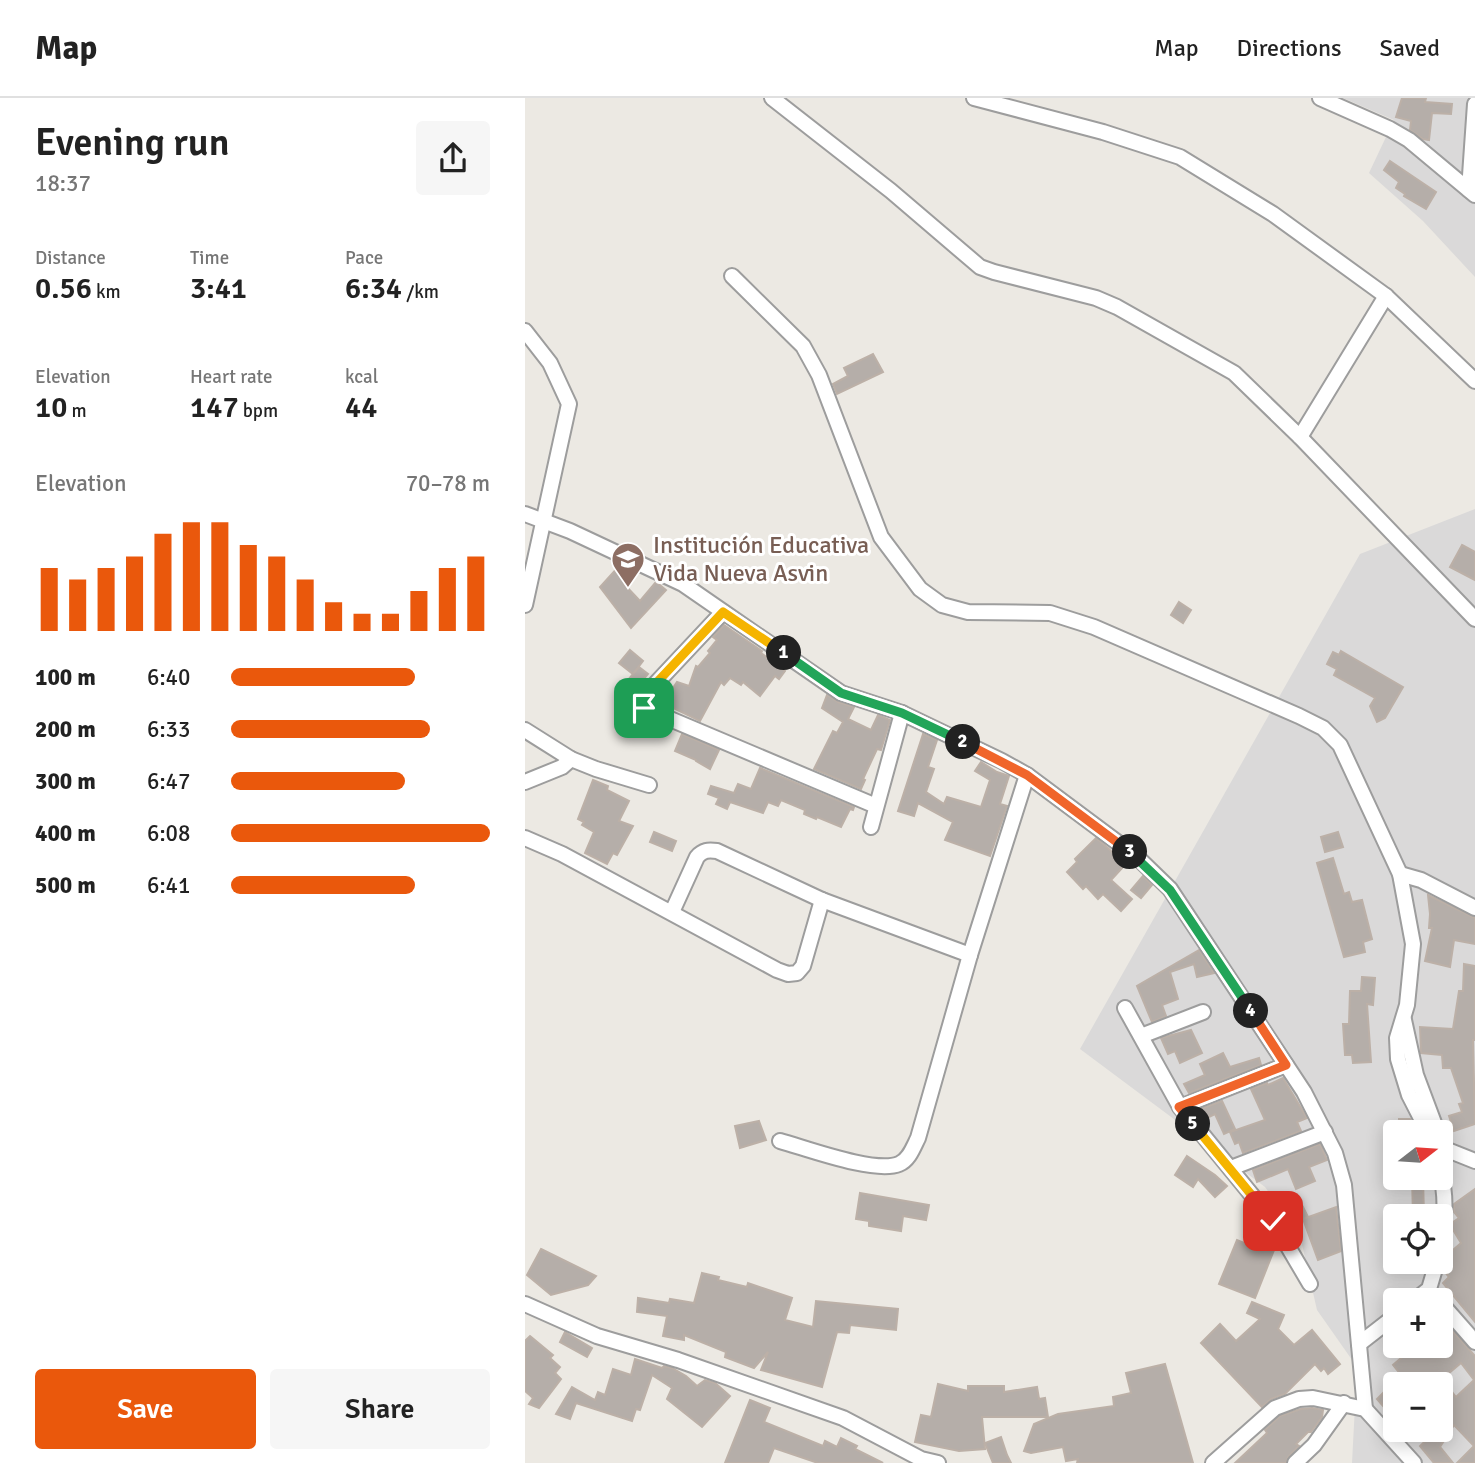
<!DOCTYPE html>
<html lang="en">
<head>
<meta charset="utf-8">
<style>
	:root { --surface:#fff; --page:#f6f6f6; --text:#222; --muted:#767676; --line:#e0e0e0; --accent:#ea580c }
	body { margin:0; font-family:Signika,sans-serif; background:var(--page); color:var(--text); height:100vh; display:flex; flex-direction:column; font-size:26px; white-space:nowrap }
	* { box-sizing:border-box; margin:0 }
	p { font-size:23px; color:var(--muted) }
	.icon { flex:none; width:38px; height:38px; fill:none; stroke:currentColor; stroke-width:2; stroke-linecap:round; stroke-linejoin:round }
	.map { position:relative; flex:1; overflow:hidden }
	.side { display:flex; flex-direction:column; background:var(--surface); width:525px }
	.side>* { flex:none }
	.needle { width:46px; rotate:73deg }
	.buttons { position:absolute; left:858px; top:1022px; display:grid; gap:14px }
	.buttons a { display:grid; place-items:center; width:70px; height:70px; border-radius:7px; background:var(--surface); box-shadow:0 4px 18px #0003; font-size:35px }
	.pin { position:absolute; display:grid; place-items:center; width:60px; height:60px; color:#fff; margin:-30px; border-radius:14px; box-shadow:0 4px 10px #0006 }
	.km { position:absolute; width:35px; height:35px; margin:-18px; border-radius:50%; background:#222; color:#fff; font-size:19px; line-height:35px; text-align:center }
	.round { display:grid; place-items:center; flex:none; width:74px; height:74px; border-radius:7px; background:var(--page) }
	.overview { display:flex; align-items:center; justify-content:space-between; height:119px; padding:0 35px }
	h1 { font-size:38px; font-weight:600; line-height:52px }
	.metrics { display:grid; grid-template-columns:repeat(3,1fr); gap:10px; height:119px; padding:7px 35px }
	.metrics div { display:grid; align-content:center }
	.metrics b { font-size:30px; font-weight:600 }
	.metrics small { font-size:19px; font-weight:400 }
	.metrics p { font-size:19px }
	.chart { height:196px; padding:14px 35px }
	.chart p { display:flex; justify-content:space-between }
	.chart svg { width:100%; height:126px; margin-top:7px; stroke:var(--accent); stroke-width:6 }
	.cta { display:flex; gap:14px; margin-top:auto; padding:14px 35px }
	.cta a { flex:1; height:80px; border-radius:7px; background:var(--accent); color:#fff; font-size:28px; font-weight:600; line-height:80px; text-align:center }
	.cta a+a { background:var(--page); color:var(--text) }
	ul { padding:0 35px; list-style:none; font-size:23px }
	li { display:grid; grid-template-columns:112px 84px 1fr; align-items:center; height:52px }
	li i { height:18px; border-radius:9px; background:var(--accent) }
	header { display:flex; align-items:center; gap:42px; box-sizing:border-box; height:98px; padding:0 35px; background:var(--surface); border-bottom:2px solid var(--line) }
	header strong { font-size:33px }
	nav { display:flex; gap:38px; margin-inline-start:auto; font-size:24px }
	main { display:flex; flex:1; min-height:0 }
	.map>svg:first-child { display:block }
</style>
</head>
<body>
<header>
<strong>Map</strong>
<nav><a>Map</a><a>Directions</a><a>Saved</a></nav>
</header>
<main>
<section class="side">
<div class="overview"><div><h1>Evening run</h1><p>18:37</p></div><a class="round"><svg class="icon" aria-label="share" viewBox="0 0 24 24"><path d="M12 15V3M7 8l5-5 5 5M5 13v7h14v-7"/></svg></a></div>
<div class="metrics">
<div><p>Distance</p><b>0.56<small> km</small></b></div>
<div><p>Time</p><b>3:41</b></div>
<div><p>Pace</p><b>6:34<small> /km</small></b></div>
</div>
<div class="metrics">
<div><p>Elevation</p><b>10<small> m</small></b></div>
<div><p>Heart rate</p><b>147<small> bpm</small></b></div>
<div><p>kcal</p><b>44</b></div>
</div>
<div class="chart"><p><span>Elevation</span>70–78 m</p>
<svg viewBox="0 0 160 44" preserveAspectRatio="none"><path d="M5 44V22M15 44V26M25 44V22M35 44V18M45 44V10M55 44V6M65 44V6M75 44V14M85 44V18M95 44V26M105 44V34M115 44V38M125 44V38M135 44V30M145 44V22M155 44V18"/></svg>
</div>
<ul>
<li><b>100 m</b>6:40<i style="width:71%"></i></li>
<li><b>200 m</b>6:33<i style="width:77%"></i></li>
<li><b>300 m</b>6:47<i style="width:67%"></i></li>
<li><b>400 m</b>6:08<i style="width:100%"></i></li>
<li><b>500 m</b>6:41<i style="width:71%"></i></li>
</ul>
<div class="cta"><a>Save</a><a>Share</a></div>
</section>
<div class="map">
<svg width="950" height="1365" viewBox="0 0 950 1365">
	<rect width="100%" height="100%" fill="#ece9e3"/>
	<!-- residential -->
	<g fill="#dad9d9" fill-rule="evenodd">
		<polygon points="818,0 950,0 950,179 898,123 844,75 869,22"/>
		<path d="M 950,411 L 950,1365 L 827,1365 L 832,1269 L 792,1212 L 776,1142 L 740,1089 L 555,951 L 835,456 ZM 870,1034 L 915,1034 L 915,1080 L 870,1080 ZM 870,1118 L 915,1118 L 915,1164 L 870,1164 ZM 870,1202 L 915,1202 L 915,1248 L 870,1248 ZM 870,1286 L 915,1286 L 915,1332 L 870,1332 Z"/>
	</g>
	<!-- building -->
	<g fill="#b5aea9" stroke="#bcb0a7" stroke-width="2" fill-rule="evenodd">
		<polygon points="877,0 901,0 900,4 927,6 926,16 907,15 904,42 898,41 885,32 886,23 871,19"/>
		<polygon points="865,63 911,94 901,111 879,98 880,96 871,90 874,84 859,72"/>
		<polygon points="348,256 358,274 312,296 308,286 323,278 319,270"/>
		<polygon points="937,447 950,454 950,482 925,469"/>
		<polygon points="95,467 107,474 99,486 115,503 131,484 141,492 106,530 75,489"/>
		<polygon points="654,504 666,512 658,525 646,517"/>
		<polygon points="199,527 237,553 236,555 260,573 254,581 250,578 235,598 218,584 216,587 205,580 199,587 196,584 175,623 138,605 152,584 164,588 171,568 173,569 185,555 183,553 192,542 188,539"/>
		<polygon points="105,552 118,563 108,576 94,565"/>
		<polygon points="816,553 878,589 860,620 852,624 845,608 850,600 809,577 812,571 802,566 808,554 814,557"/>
		<polygon points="114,569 123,576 106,596 97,589"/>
		<polygon points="302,597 313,604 329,609 323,621 346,632 353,617 365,622 356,652 352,651 338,681 340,682 336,691 289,671 308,633 312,635 318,624 297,610"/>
		<polygon points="157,636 194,652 185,671 171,663 171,662 150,653"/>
		<polygon points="398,636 412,642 403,669 409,671 401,694 419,706 422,699 456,709 465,682 450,673 456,664 472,674 484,678 475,706 482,708 465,758 420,742 428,724 393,705 389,718 373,713"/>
		<polygon points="235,670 329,709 328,712 325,711 316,729 292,719 291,721 279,716 280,712 256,702 253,708 243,704 238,715 205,704 202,711 191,706 194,700 183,696 186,688 209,695 213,686 226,691"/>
		<polygon points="68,682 83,688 82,692 104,703 94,723 108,728 92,757 88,755 82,766 60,755 69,734 57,727 59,724 53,721"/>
		<polygon points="129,734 151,743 147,753 125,744"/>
		<polygon points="813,734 818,749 800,754 796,739"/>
		<polygon points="571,740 584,751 591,758 589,760 598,769 586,782 607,801 596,813 578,796 573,801 561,788 558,791 542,774 552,764 550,761"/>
		<polygon points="808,760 819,796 824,794 827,804 837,802 847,841 838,844 840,854 819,859 792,765"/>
		<polygon points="618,778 627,787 616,800 606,792"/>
		<polygon points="903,797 950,820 950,846 929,842 925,869 900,863 907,830 904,830 905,816"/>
		<polygon points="674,852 689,875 672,879 669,866 645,874 653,901 637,907 641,918 627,924 612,888"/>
		<polygon points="939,866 950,868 950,942 948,942 950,1026 929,1033 924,1018 937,1014 934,1006 938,1005 926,970 918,970 917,957 896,955 895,929 928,931 934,893 938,893"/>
		<polygon points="837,879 850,880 848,907 842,906 846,964 828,965 827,957 820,957 818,926 824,926 825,893 836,893"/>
		<polygon points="666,932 677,955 655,965 650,953 643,956 636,940"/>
		<polygon points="698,955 705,969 734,960 736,967 664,995 659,986 680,977 675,966"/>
		<polygon points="758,980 782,1020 772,1024 776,1033 718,1055 714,1044 710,1046 705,1034 740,1022 726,991 742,985 743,987"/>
		<polygon points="697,1003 710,1031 699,1036 690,1016 678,1022 673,1012"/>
		<polygon points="874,1021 885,1021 892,1034 874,1034"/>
		<polygon points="234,1023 241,1042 215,1050 210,1028"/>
		<polygon points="795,1046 802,1062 784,1069 790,1083 771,1091 763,1071 732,1084 728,1072"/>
		<polygon points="662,1058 690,1077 702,1088 690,1099 673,1081 668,1089 650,1077"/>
		<polygon points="887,1080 898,1080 899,1118 888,1118"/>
		<polygon points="950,1091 950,1224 918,1185 924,1179 919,1173 920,1159 936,1145 927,1130 928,1124 934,1120 929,1114 929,1106"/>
		<polygon points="335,1095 404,1107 401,1122 378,1118 376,1133 344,1128 344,1123 331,1121"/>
		<polygon points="778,1109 783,1119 778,1121 811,1109 816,1153 793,1162 778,1121 763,1130 758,1120"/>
		<polygon points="738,1131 743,1133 751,1147 730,1200 694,1186 712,1142 724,1147 728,1139 734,1141"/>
		<polygon points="16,1151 71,1178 63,1187 26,1197 2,1177"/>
		<polygon points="177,1175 194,1179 193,1182 222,1189 223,1185 267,1200 260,1222 288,1229 291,1203 373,1211 371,1232 325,1227 324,1235 312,1234 297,1289 236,1272 243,1254 229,1270 200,1259 201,1254 159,1237 159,1242 138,1238 142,1218 112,1214 113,1200 144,1205 145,1201 169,1205"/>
		<polygon points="727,1204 759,1217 753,1231 769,1247 787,1232 815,1266 803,1276 799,1270 796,1273 790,1266 760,1296 746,1301 737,1309 676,1245 695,1226 711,1243 735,1221 722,1215"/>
		<path d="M 915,1219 L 950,1258 L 950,1365 L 932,1365 L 949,1348 L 929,1327 L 915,1349 L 928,1365 L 909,1365 L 895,1348 L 912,1332 L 915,1332 L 915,1286 L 907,1286 L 902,1281 L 896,1286 L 870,1286 L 870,1300 L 859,1309 L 852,1301 L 876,1277 L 868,1267 L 882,1255 L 875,1248 L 915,1248 ZM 936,1265 L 949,1282 L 931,1299 L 917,1281 Z"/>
		<polygon points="40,1234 67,1250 62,1259 35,1244"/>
		<polygon points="5,1238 28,1257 25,1260 35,1269 30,1275 36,1281 14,1310 4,1306 8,1300 0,1293 0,1243"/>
		<polygon points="110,1261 137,1270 139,1268 147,1270 161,1278 172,1288 180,1282 190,1285 205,1298 177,1329 142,1301 147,1290 127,1277 115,1312 111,1311 107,1323 51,1305 45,1321 31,1316 47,1289 70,1302 73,1294 80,1297 88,1271 106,1277"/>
		<polygon points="640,1266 668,1365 552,1365 553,1361 541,1363 538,1349 506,1355 499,1353 509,1326 533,1316 589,1308 588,1299 606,1295 601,1275"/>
		<polygon points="413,1286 443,1293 443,1288 479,1288 479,1294 512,1289 514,1301 520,1300 523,1319 457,1319 460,1351 434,1353 390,1344 396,1317 406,1319"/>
		<polygon points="225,1302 245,1310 239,1324 298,1348 300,1343 312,1349 316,1340 332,1348 330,1351 358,1365 293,1365 249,1350 243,1365 200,1365"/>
		<polygon points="787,1310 798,1312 797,1319 786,1334 783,1334 771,1346 774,1348 763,1359 761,1365 710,1365 742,1335 740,1332 755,1318 776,1311"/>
		<polygon points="476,1339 482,1357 486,1365 468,1365 460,1345"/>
	</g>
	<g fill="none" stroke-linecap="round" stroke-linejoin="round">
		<defs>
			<g id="minor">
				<polyline points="247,0 366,93 455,169 469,174 571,200 592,209 709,275 775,339 950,521"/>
				<polyline points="449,0 578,34 655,59 748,116 861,198 950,283"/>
				<polyline points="795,0 865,31 884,42 950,97"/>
				<polyline points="944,92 950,6"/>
				<polyline points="207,178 278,248 294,277 356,439 395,491 417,507 443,514 525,515 569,529 774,618 798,630 815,647 875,776 888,846 882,907 872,940 873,961 884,997 903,1034"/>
				<polyline points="0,233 25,265 44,306 0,507"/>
				<polyline points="775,339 861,198"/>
				<polyline points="0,416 45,433 158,486 316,595 377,615 477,663 502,677 612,759 645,791 779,994 810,1055 819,1087 840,1311"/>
				<polyline points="198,514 121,596 117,604 119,610 351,708"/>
				<polyline points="0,632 46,661 71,671 124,687"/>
				<polyline points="0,684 37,669 46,661"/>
				<polyline points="346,729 377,615"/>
				<polyline points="0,740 37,756 252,872 263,876 272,875 278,868 297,802"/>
				<polyline points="875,776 896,782 950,810"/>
				<path d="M 147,814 L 172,759 C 178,752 183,752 192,753 L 297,802 L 445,857"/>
				<polyline points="600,910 655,1009 748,1123 785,1186"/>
				<polyline points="879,922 891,977 912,1033"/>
				<polyline points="616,938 678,914"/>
				<polyline points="655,1009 761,967"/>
				<path d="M 255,1043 C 281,1050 350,1076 374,1066 C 384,1062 388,1050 393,1040 L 445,857 L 502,677"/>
				<polyline points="915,1043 920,1051 950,1063"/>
				<polyline points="706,1070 800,1034"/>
				<path d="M 915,1075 C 922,1098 920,1122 915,1144"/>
				<polyline points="890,1202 904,1191 912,1164"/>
				<polyline points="915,1204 950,1244"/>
				<polyline points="0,1206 72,1238 153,1262 318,1320 396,1361 413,1365"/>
				<polyline points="834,1246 870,1218"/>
				<polyline points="688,1365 750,1310 774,1301 788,1300 840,1311 889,1365"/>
				<polyline points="770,1365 789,1347 819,1305"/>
			</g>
		</defs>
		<!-- minor casing -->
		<use href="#minor" stroke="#9d9d9d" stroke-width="18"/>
		<!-- minor -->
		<use href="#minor" stroke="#fff" stroke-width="14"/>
	</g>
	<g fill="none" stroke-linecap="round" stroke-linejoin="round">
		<defs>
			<polyline id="split-1" points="119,610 117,604 121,596 198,514 259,555"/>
			<polyline id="split-2" points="259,555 316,595 377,615 438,644"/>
			<polyline id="split-3" points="438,644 502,677 605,754"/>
			<polyline id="split-4" points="605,754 645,792 726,913"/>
			<polyline id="split-5" points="668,1026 654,1009 761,967 726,913"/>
			<polyline id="split-6" points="668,1026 748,1123"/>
		</defs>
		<!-- split-1 casing -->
		<use href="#split-1" stroke="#fff" stroke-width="14"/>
		<!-- split-2 casing -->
		<use href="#split-2" stroke="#fff" stroke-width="14"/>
		<!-- split-3 casing -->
		<use href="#split-3" stroke="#fff" stroke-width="14"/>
		<!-- split-4 casing -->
		<use href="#split-4" stroke="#fff" stroke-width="14"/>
		<!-- split-5 casing -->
		<use href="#split-5" stroke="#fff" stroke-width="14"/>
		<!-- split-6 casing -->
		<use href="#split-6" stroke="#fff" stroke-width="14"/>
		<!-- split-1 -->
		<use href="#split-1" stroke="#f5b400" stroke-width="9"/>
		<!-- split-2 -->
		<use href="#split-2" stroke="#22a559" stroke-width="9"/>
		<!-- split-3 -->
		<use href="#split-3" stroke="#f0652b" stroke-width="9"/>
		<!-- split-4 -->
		<use href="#split-4" stroke="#22a559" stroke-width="9"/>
		<!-- split-5 -->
		<use href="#split-5" stroke="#f0652b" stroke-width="9"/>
		<!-- split-6 -->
		<use href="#split-6" stroke="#f5b400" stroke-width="9"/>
	</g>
	<!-- icons -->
	<defs>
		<symbol id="school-pin" viewBox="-11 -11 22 30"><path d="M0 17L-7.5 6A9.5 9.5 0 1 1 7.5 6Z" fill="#8d6e63" stroke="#fff"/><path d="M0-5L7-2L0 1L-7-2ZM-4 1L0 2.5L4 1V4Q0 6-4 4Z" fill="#fff"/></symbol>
	</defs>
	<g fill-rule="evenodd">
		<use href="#school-pin" x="84" y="442" width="38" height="52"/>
	</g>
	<g text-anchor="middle" stroke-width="6" stroke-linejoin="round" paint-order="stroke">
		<!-- education labels -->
		<g font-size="24" fill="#785e54" stroke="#fff" text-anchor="start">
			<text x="128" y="455">Institución Educativa<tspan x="128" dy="28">Vida Nueva Asvin</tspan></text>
		</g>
	</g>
</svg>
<div class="buttons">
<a><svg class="needle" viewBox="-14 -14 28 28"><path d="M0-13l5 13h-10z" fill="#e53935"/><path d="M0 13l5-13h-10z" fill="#767676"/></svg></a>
<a><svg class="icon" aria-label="locate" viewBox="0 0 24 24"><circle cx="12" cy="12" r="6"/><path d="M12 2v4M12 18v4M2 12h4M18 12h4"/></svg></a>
<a>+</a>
<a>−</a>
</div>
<div class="pin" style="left:119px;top:610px;background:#1e9e55"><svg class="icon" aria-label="arrive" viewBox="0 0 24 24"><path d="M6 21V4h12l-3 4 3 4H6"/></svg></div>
<div class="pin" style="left:748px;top:1123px;background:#d93025"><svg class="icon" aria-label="check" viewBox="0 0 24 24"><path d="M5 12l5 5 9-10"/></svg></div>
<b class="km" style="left:259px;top:555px">1</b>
<b class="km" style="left:438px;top:644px">2</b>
<b class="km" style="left:605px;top:754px">3</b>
<b class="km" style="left:726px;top:913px">4</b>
<b class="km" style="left:668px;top:1026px">5</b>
</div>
</main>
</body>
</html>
